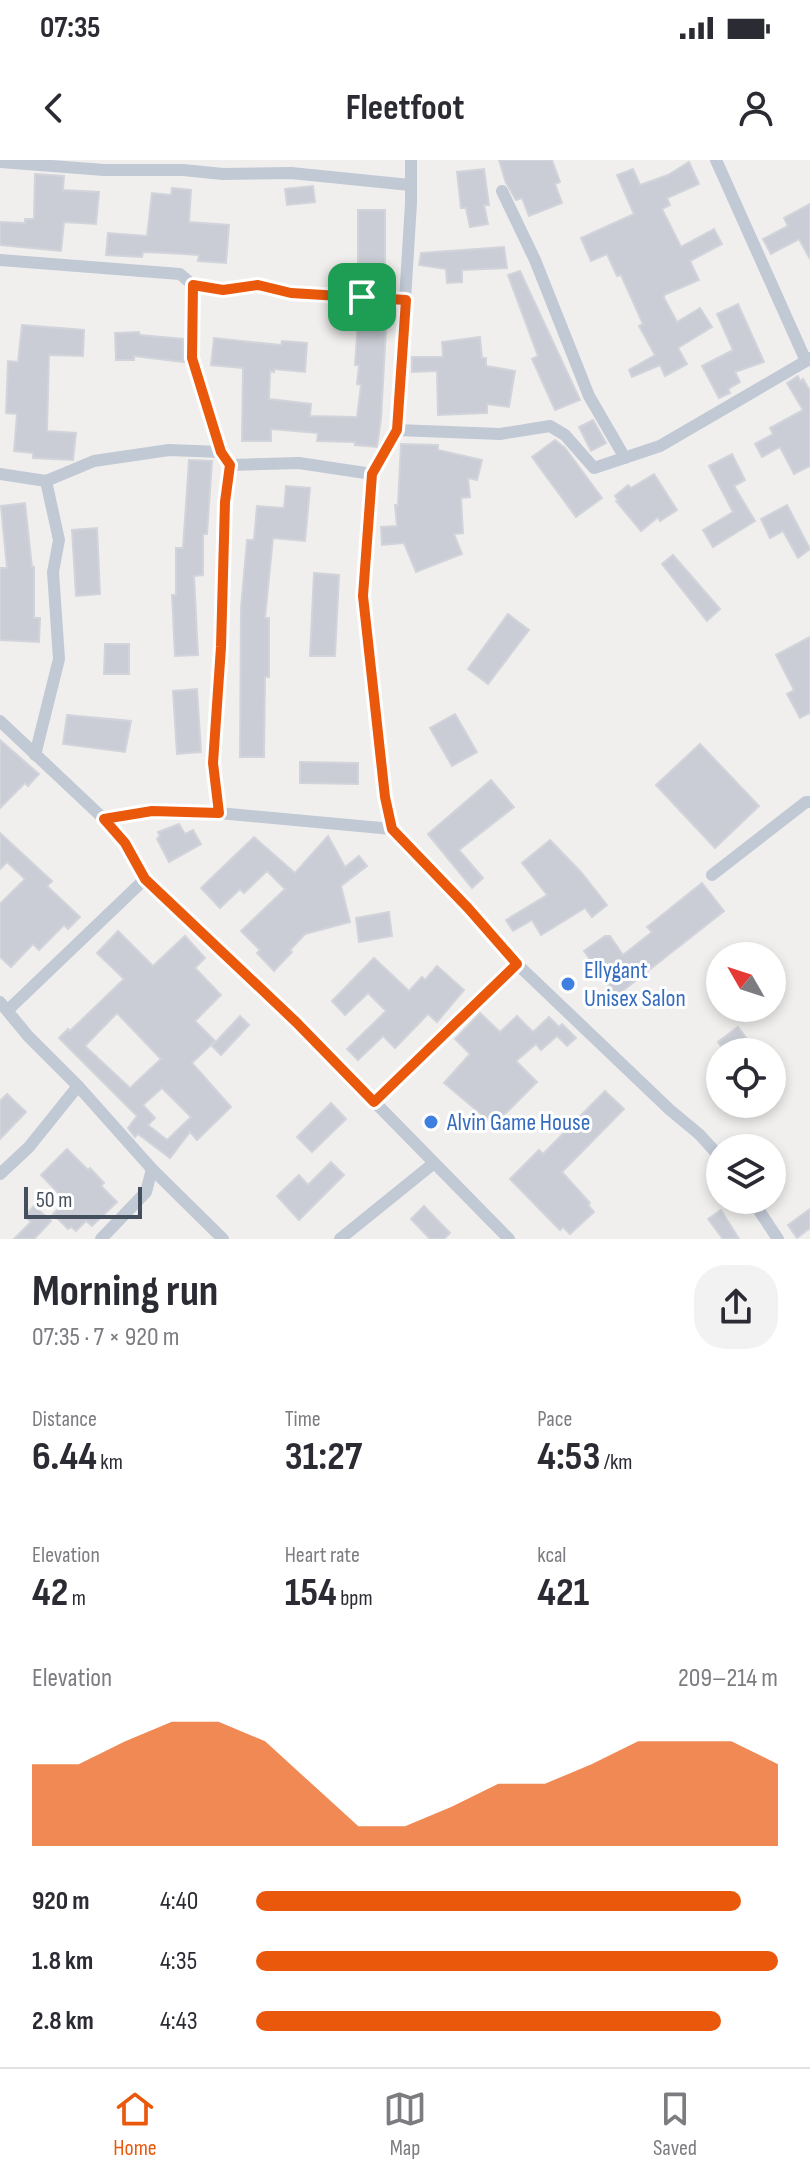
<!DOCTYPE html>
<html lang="en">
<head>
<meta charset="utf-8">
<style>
	:root { --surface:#fff; --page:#f2f2f3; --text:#2b2b33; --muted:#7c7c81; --line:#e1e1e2; --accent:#ea580c }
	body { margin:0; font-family:"Sofia Sans Condensed",sans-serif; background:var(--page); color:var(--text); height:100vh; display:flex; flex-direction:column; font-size:30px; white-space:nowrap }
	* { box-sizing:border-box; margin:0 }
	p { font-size:26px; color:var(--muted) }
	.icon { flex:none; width:44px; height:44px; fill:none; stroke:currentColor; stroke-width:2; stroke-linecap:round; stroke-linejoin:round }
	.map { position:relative; height:1079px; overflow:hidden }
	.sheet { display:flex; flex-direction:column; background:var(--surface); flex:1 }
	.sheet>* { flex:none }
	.needle { width:52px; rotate:309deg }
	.tools { position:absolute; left:706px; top:782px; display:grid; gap:16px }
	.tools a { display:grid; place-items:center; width:80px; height:80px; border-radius:50%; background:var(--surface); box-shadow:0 4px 12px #0003; font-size:40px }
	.scale { position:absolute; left:24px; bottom:20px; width:118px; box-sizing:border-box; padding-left:8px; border:4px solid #45505e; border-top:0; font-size:22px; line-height:28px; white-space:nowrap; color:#45505e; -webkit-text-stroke:6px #fff; paint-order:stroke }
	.pin { position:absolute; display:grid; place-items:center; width:68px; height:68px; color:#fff; margin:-34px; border-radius:16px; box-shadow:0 4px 12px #0006 }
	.round { display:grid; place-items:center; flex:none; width:84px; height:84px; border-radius:32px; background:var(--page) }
	.overview { display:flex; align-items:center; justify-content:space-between; height:136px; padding:0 32px }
	h1 { font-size:44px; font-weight:700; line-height:60px }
	.stats { display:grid; grid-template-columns:repeat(3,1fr); gap:12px; height:136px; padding:8px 32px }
	.stats div { display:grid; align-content:center }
	.stats b { font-size:40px; font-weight:700 }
	.stats small { font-size:22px; font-weight:400 }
	.stats p { font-size:22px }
	.chart { height:224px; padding:16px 32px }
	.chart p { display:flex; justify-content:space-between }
	.chart svg { width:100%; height:144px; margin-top:8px; fill:var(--accent); opacity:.7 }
	ul { padding:0 32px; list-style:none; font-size:26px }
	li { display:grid; grid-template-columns:128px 96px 1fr; align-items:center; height:60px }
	li i { height:20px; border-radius:10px; background:var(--accent) }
	.status { display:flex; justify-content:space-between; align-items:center; height:56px; padding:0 40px; background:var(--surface); direction:ltr }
	.status svg { height:22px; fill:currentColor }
	header { display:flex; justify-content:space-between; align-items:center; height:104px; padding:0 32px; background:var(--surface); font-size:36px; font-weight:700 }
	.tabs { display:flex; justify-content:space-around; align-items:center; height:112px; border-top:2px solid var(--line); background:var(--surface); font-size:22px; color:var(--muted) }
	.tabs a { display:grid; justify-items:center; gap:4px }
	.tabs .on { color:var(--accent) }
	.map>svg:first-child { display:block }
</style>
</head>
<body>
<div class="status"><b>07:35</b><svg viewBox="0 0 49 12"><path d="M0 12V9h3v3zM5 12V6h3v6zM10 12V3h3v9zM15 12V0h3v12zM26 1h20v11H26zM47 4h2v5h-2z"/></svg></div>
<header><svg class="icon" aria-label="back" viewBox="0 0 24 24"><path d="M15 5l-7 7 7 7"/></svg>Fleetfoot<svg class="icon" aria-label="person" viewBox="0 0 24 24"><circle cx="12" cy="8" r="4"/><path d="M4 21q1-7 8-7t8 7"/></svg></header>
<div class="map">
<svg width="810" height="1079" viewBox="0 0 810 1079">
	<rect width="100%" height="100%" fill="#f1efee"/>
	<!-- building -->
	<g fill="#cacdd5" stroke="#d2d4db" stroke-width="2" fill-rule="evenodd">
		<polygon points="499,0 552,0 560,22 555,24 562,43 529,56 522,38 516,40 506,23"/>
		<polygon points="689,2 699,24 667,38 670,45 662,49 681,87 714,69 722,84 690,101 699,120 664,135 664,138 677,162 700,148 712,167 678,188 687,204 665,216 660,205 632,217 629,210 655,195 639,166 643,164 621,115 617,116 607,94 591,101 581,78 634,54 617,15 633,9 640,25 668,15"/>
		<polygon points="484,9 489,45 484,45 488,64 470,67 466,48 461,48 457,12"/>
		<polygon points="35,14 64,16 63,30 99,32 96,64 64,62 61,91 0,85 0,62 25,63 25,59 34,59"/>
		<polygon points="313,26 315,42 287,45 285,29"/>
		<polygon points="172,28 191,30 189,62 229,65 226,103 198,101 199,95 168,93 143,92 142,97 106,95 108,73 147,76 152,33 171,35"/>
		<polygon points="810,44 810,99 799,79 771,94 763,79 788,66 784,58"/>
		<polygon points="358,50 385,50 385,109 358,106"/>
		<polygon points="504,87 507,108 462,110 462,122 447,123 446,109 419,105 421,93"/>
		<polygon points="520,111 580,240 555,250 532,199 538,196 508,115"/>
		<polygon points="738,144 764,202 735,212 740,222 728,229 730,233 719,238 702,206 733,190 717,154"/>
		<polygon points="359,147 387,149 381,259 377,287 355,285 355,282 317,281 318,273 271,269 271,281 242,281 243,208 211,205 214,178 281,185 282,181 307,183 305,212 274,209 274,212 270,211 269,239 311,244 310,256 357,257 361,225 357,224 359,205 355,205"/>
		<polygon points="22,165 84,170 83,196 49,195 47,271 76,273 73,300 33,298 33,293 14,291 17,254 6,253 8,201 18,202"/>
		<polygon points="139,172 140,175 183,179 184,202 134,196 134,200 116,200 115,173"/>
		<polygon points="480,177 482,198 486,198 486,206 515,211 509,247 487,244 487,253 438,255 437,211 412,212 412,197 443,197 442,182"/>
		<polygon points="798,216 800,221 803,219 810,231 810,306 794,314 780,287 762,297 755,284 773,274 770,268 803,250 787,223"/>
		<polygon points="593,260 606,283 591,291 579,267"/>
		<polygon points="555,280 565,288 602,338 576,357 532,297"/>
		<polygon points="401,284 438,285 438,290 482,300 477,320 468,318 470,337 461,338 463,373 454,374 462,394 416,412 404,383 382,385 381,367 397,366 395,345 398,345"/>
		<polygon points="732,294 745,320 734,326 755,361 713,387 703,370 733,352 709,306"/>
		<polygon points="189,300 212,301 207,374 203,374 203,415 194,416 198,495 175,496 172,435 176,435 176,388 183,388"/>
		<polygon points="654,314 677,350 660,361 658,357 641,371 616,341 618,340 615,336 628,325 631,328"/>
		<polygon points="286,326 310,328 305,381 273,378 265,458 269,458 269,517 265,517 264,597 240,597 241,448 247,380 254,380 257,346 284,348"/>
		<polygon points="25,343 32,407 34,407 34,458 40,458 39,482 0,480 0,408 7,408 1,346"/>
		<polygon points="787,345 810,389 798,398 783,371 770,378 761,359"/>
		<polygon points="97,368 100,434 76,436 72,370"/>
		<polygon points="673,395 720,449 707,461 662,404"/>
		<polygon points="314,413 339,415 335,496 310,496"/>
		<polygon points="508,454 529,470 488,524 468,509"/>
		<polygon points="810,477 810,553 800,558 787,534 794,530 776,495"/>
		<polygon points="105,484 129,484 129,514 104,514"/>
		<polygon points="197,529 201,592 177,594 173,531"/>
		<polygon points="455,554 477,592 452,606 430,568"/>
		<polygon points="67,555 131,561 125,592 63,584"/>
		<polygon points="0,580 39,614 28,626 25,623 0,648"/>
		<polygon points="700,584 759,646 715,688 656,625"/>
		<polygon points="300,602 358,603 358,624 300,623"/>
		<polygon points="491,620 514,647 459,690 483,718 472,728 428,674"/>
		<polygon points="179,664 185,674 193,670 201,684 169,702 157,679 160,676 158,672"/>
		<polygon points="0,673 52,721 47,726 80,757 68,769 64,765 39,790 33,784 11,807 0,797 0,744 25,719 7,702 0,709"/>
		<polygon points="328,676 345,707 359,696 367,706 341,726 350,762 305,774 290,790 292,792 274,811 257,793 260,790 241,771 285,729 267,711 244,733 240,729 220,748 201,728 254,677 295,713"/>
		<polygon points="550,680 581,712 607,745 592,757 585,748 541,775 532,760 513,771 506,760 547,735 522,703"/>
		<polygon points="702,723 724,751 616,836 584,791 605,776 610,776 623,795 652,772 647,767"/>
		<polygon points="389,752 392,776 359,782 356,758"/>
		<path d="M 118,771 L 153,806 L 185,776 L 205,798 L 195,808 L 221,835 L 195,861 L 215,881 L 192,903 L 231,947 L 197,980 L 190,972 L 170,998 L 138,974 L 135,977 L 128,968 L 137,956 L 59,878 L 68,869 L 70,871 L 124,819 L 97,793 ZM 117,853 L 161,899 L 130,928 L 85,886 ZM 162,928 L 191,957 L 167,980 L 148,965 L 155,958 L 143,945 Z"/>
		<polygon points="374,798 409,831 422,817 425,820 437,806 464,830 437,862 428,854 395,888 383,876 358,900 347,889 386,851 368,833 345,855 332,841"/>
		<polygon points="480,853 500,872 517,856 533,872 549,857 559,867 562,864 576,878 567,886 557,876 541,890 536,884 516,901 537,922 494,965 444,923 470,894 455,879"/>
		<polygon points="240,856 249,865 221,895 212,886"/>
		<polygon points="738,867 757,892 726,892 718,882"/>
		<polygon points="605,931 624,949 562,1012 590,1043 588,1045 594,1052 570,1074 563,1067 560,1070 510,1019 539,990 543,994"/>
		<polygon points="7,934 26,952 0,979 0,941"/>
		<polygon points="331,943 346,959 312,992 297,977"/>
		<polygon points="67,989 88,1010 90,1008 104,1023 101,1026 117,1042 92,1066 86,1061 76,1071 71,1067 68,1069 53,1054 66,1041 41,1015"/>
		<polygon points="331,1002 344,1015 299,1060 277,1036 299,1015 308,1025"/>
		<polygon points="34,1046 51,1061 34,1079 14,1079 31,1062 25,1056"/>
		<polygon points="424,1046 450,1073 444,1079 430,1079 411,1059"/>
		<polygon points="810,1049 810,1068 797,1078 788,1065"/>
		<polygon points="721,1050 739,1079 723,1079 708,1059"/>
	</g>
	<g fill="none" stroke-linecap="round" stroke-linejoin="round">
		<!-- street -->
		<g stroke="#c1c9d5" stroke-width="12">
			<polyline points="716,0 806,201 810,198"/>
			<polyline points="0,2 104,10 183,10 223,14 291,13 410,25"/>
			<polyline points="502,31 535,100 589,236 625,298"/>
			<polyline points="0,100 180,114 193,125 192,198 221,292 230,305"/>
			<polyline points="193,125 223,130 258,125 291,133 406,140"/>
			<polyline points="397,270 500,274 550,266 565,275 594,308 660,286 806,201"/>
			<polyline points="0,314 46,321 94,301 169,290 221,292"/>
			<polyline points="0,561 104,659 125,683 145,719 296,862 509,1079"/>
			<polyline points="35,595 59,499 53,412 59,380 46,321"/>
			<polyline points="219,653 213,603 221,487 225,342 230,305 299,303 372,314"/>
			<polyline points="104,659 152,651 219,653 392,669 468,748 517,804 670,950 699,974 720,997"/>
			<polyline points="392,669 385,637 363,436 372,314 397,270 411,43 411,0"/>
			<polyline points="712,715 806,642 810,642"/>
			<polyline points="0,842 28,876 78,926 152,1009 223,1079"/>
			<polyline points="8,850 145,719"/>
			<polyline points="374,942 517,804"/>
			<polyline points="0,1014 29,987 78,926"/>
			<polyline points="752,1040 778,1079"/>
			<polyline points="101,1079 146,1032 152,1009"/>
			<polyline points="340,1079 434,1003"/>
		</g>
	</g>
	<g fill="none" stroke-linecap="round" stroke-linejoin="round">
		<defs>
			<polygon id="route" points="193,125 223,130 258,125 291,133 406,140 397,270 372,314 363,436 385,637 392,669 468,748 517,804 374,942 296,862 145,719 125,683 104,659 152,651 219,653 213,603 221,487 225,342 230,305 221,292 192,198"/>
		</defs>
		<!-- route casing -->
		<use href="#route" stroke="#fff" stroke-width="16"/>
		<!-- route -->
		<use href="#route" stroke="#ea580c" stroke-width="10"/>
	</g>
	<!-- markers -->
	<g fill="#3f7fe0" stroke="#fff" stroke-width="3">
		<circle cx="568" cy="824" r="8"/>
		<circle cx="431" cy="962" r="8"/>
	</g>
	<g text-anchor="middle" stroke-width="6" stroke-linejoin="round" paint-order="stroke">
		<!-- shop labels -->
		<g font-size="24" fill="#366cbe" stroke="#fff" text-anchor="start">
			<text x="584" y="818">Ellygant<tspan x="584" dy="28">Unisex Salon</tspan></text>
			<text x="447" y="970">Alvin Game House</text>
		</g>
	</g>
</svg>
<div class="tools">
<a><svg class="needle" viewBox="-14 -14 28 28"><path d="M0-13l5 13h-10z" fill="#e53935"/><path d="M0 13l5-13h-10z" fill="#7c7c81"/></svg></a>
<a><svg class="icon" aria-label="locate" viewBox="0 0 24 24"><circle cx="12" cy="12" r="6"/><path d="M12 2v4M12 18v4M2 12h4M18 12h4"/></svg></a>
<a><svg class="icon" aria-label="layers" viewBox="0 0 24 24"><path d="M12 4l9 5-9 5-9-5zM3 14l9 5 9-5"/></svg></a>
</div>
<div class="scale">50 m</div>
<div class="pin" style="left:362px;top:137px;background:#1e9e55"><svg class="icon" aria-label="arrive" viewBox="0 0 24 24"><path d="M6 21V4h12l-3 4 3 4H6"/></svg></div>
</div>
<section class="sheet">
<div class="overview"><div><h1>Morning run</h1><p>07:35 · 7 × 920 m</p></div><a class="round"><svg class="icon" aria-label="share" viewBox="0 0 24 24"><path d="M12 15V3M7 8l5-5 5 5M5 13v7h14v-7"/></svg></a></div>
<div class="stats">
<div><p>Distance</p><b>6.44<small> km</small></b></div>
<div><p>Time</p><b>31:27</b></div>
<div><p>Pace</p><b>4:53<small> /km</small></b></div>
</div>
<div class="stats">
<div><p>Elevation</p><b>42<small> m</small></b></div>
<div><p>Heart rate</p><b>154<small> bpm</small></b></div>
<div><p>kcal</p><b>421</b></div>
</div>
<div class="chart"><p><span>Elevation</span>209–214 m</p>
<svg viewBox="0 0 160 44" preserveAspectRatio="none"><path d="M0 44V19L10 19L20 12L30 6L40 6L50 12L60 25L70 38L80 38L90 32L100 25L110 25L120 19L130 12L140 12L150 12L160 19V44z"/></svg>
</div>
<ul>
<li><b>920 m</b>4:40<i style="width:93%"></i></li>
<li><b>1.8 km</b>4:35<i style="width:100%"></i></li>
<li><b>2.8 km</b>4:43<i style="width:89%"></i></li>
</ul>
</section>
<nav class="tabs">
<a class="on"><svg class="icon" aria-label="home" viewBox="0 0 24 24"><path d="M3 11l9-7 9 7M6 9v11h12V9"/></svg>Home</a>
<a><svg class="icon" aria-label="map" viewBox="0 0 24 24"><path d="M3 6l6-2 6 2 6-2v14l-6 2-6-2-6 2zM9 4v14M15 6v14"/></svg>Map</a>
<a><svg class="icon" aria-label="saved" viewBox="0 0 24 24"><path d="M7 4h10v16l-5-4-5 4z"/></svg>Saved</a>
</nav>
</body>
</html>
